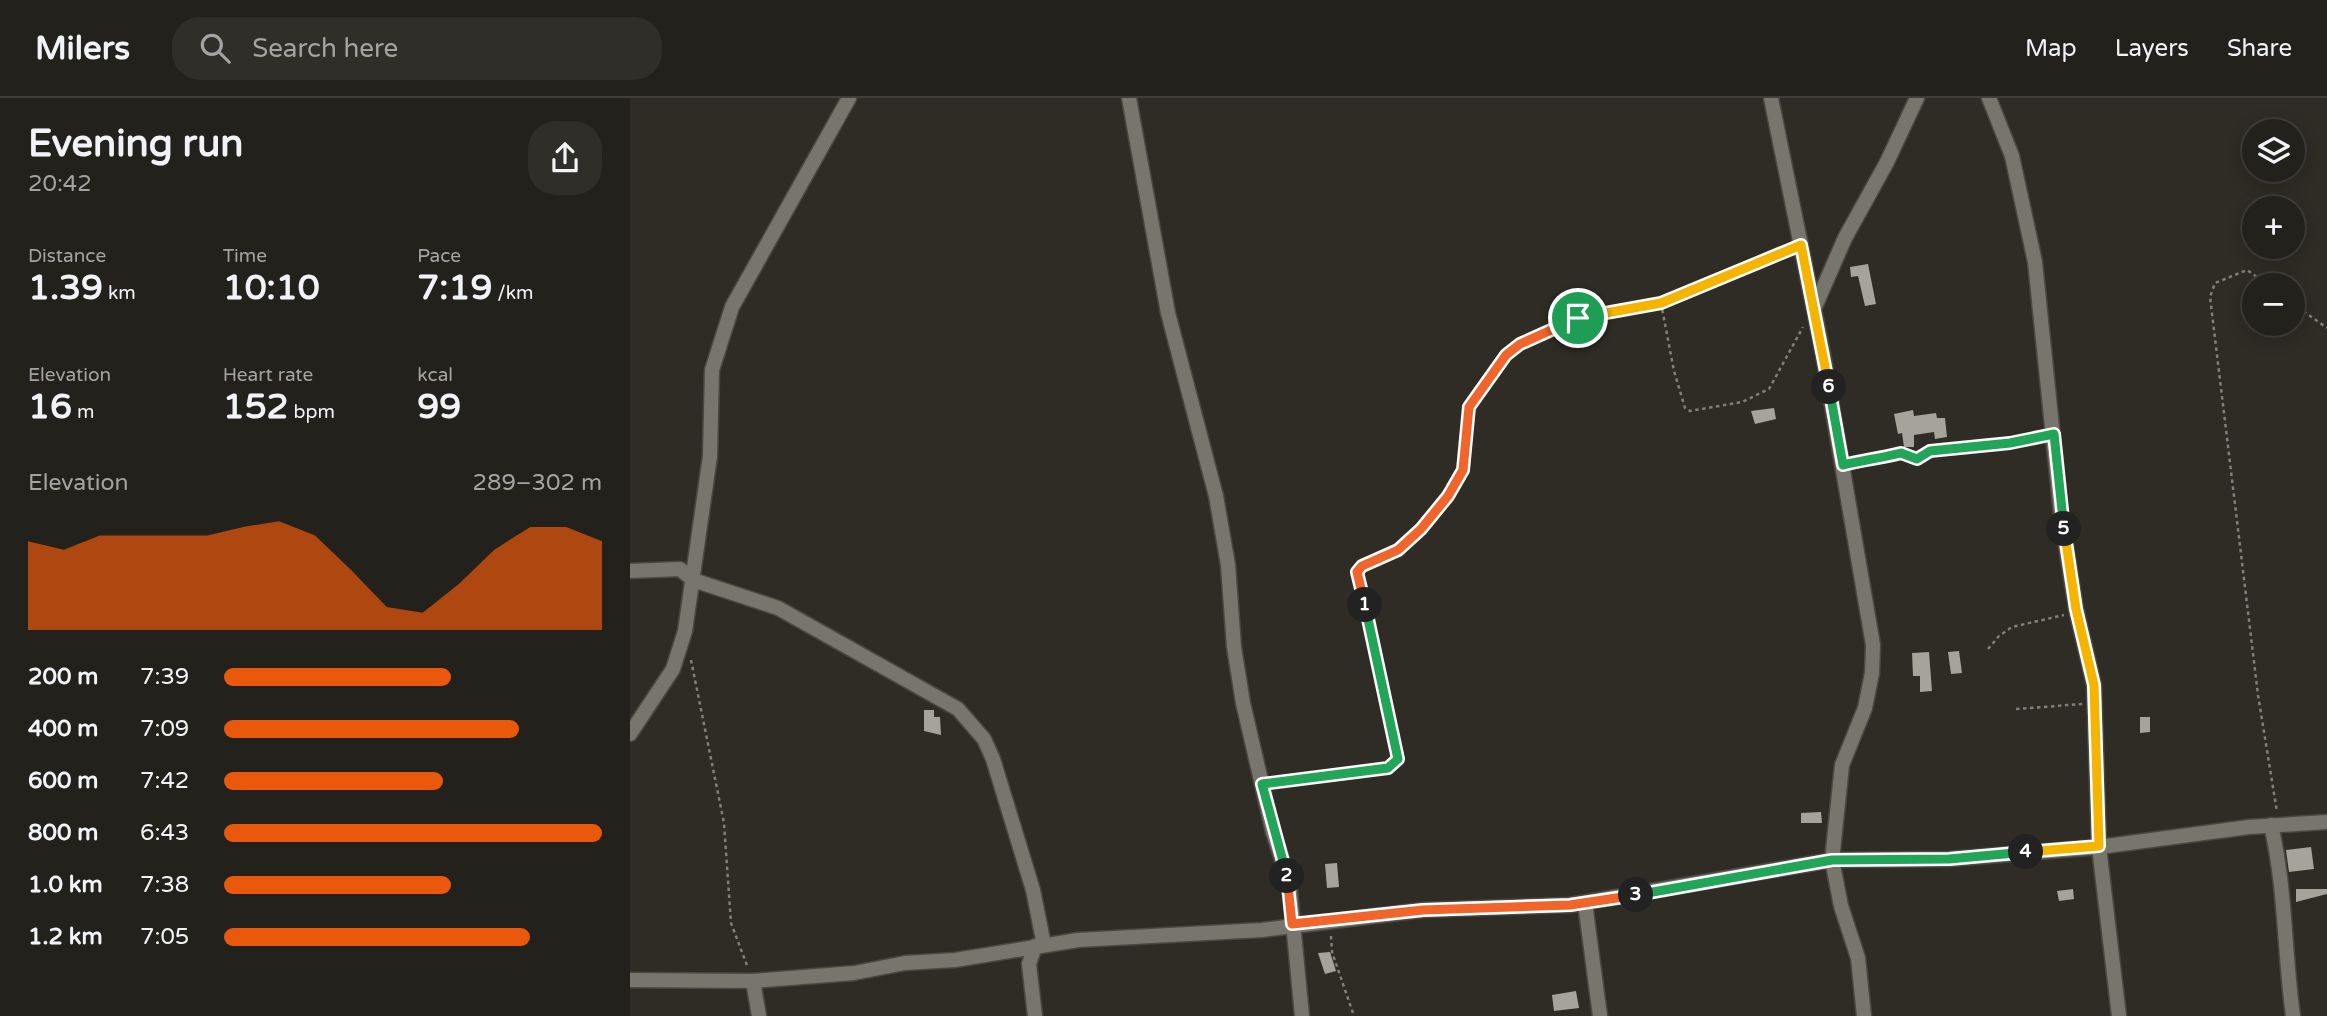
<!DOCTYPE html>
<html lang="en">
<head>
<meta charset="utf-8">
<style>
	:root { --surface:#23211c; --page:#2f2e29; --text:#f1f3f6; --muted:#a3a3a3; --line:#403e3b; --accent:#ea580c }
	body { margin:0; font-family:"Varela Round",sans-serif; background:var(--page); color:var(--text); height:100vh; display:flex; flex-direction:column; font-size:26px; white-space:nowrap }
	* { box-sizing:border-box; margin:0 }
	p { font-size:23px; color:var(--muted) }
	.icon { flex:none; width:38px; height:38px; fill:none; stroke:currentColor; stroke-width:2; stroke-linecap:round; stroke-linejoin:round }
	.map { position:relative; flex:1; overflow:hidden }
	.panel { display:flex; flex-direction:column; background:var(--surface); width:630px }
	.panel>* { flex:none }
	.tools { position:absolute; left:1612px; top:21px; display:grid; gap:14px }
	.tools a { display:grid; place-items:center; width:63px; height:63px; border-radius:50%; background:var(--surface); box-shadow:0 4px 18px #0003,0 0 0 2px var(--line); font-size:35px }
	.pin { position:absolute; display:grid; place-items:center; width:60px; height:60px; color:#fff; margin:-30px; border:4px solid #fff; border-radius:50%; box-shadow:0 2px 7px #0007 }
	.km { position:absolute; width:35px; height:35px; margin:-18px; border-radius:50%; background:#222; color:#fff; font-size:19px; line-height:35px; text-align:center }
	.round { display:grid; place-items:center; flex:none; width:74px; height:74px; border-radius:28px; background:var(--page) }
	.summary { display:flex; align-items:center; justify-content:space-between; height:119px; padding:0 28px }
	h1 { font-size:38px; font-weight:800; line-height:52px }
	.stats { display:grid; grid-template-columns:repeat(3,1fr); gap:10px; height:119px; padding:7px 28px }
	.stats div { display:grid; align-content:center }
	.stats b { font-size:35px; font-weight:800 }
	.stats small { font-size:19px; font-weight:400 }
	.stats p { font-size:19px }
	.chart { height:196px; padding:14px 28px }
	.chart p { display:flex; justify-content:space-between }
	.chart svg { width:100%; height:126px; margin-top:7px; fill:var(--accent); opacity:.7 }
	ul { padding:0 28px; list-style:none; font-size:23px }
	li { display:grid; grid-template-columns:112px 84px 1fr; align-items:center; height:52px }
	li i { height:18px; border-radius:9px; background:var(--accent) }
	header { display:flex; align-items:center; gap:42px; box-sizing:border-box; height:98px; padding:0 35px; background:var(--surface); border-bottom:2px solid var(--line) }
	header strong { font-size:33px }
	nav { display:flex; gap:38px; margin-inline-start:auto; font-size:24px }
	.search { width:490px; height:63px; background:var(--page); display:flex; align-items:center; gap:18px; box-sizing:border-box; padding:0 24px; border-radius:28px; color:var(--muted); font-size:26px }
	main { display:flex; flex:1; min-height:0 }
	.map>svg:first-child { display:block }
</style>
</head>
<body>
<header>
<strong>Milers</strong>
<div class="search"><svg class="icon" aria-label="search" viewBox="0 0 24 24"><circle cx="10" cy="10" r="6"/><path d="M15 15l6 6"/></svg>Search here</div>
<nav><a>Map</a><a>Layers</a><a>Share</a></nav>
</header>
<main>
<section class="panel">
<div class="summary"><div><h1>Evening run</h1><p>20:42</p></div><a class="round"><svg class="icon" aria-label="share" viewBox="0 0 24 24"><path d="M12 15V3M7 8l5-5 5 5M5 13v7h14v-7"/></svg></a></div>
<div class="stats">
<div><p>Distance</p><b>1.39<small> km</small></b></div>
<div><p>Time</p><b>10:10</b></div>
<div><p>Pace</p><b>7:19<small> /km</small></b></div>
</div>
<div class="stats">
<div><p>Elevation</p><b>16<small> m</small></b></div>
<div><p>Heart rate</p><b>152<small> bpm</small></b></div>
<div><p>kcal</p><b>99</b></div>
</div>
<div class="chart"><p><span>Elevation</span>289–302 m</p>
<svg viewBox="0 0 160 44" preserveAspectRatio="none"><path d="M0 44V13L10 16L20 11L30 11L40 11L50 11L60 8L70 6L80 11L90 23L100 36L110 38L120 28L130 16L140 8L150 8L160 13V44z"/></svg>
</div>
<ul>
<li><b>200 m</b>7:39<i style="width:60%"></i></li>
<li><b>400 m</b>7:09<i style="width:78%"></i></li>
<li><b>600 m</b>7:42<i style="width:58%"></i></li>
<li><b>800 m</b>6:43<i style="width:100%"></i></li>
<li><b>1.0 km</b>7:38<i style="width:60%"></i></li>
<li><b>1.2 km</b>7:05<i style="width:81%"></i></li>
</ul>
</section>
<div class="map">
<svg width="1697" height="918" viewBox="0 0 1697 918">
	<rect width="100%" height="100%" fill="#2f2c25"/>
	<!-- building -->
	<g fill="#a6a39a">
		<polygon points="1238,166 1246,206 1235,208 1228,178 1221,179 1220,169"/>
		<polygon points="1144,310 1146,321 1125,326 1121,313"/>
		<polygon points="1283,312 1284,318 1306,315 1307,320 1315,320 1317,339 1305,341 1304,334 1284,337 1284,349 1274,349 1272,335 1268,336 1264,316"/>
		<polygon points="1329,553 1332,575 1321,576 1318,554"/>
		<polygon points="1299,554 1302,593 1290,594 1290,578 1283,578 1282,555"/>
		<polygon points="294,612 304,612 304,619 310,619 311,637 294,633"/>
		<polygon points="1510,619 1520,619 1520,634 1510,635"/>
		<polygon points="1191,714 1192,725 1171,725 1171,715"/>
		<polygon points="1681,749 1684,771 1659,774 1656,752"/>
		<polygon points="707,765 709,789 697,790 695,766"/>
		<polygon points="1443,791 1444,801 1429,803 1427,793"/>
		<polygon points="1666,791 1697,791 1697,796 1666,804"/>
		<polygon points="700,854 706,873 695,876 688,855"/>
		<polygon points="946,893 949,910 924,913 922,897"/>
	</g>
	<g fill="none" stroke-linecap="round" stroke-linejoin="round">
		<defs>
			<g id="street">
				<polyline points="499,0 538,215 586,398 598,467 604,549 613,605 643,734 659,783 672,918"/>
				<polyline points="1141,0 1193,256 1243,547 1242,575 1235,610 1212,667 1202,762 1211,808 1228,860 1234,918"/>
				<polyline points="1359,0 1382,58 1405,164 1431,416 1446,511 1464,587 1469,749 1489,918"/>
				<polyline points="1184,211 1215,140 1257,64 1287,0"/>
				<polyline points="0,473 50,471 63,482 148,510 328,611 354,641 363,661 403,792 414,847"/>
				<polyline points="0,636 43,571 55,533 80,358 82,272 102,209 219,0"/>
				<path d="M 1641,727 C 1656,792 1654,853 1663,918"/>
				<polyline points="955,805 970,918"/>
				<polyline points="405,848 399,866 405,918"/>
				<polyline points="0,882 123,883 224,875 275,865 325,862 448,842 632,832 793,812 940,807 1202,762 1319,761 1469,749 1619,729 1697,724"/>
				<polyline points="123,883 129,918"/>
			</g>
		</defs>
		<!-- street casing -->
		<use href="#street" stroke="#4a4842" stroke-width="17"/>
		<!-- path -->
		<g stroke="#817f79" stroke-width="2.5" stroke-dasharray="3.5 3.5" stroke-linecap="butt">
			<polyline points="1638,187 1617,172 1585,185 1580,199 1628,597 1647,714"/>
			<polyline points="1031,205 1044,273 1055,310 1060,313 1112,304 1139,291 1173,229"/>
			<polyline points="1662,205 1697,230"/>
			<polyline points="1223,365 1255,361 1271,355 1287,361 1300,353 1409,339"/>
			<polyline points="1358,551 1369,538 1382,529 1434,517"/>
			<polyline points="61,562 94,725 101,825 118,870"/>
			<polyline points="1386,611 1453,606"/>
			<polyline points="644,684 765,667 768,661 727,474 732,468 768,452 791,431 818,399 833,372 839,309 876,257 890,246 948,221 1031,205 1158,152"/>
			<polyline points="701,838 702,854 724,918"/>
		</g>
		<!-- street -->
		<use href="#street" stroke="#78756d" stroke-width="14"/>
	</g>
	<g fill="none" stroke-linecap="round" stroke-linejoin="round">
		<defs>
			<polyline id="split-1" points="735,507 727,474 732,468 768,452 791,431 818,398 833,372 839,309 876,257 890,246 948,220"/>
			<polyline id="split-2" points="657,778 632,686 758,670 768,661 735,507"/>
			<polyline id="split-3" points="657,778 662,826 793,812 940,807 1006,797"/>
			<polyline id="split-4" points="1006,797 1202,762 1319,761 1396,754"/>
			<polyline id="split-5" points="1396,754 1469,748 1464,587 1446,511 1434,431"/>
			<path id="split-6" d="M 1199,289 L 1213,367 C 1233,362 1252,360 1271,355 L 1287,361 L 1300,353 L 1380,345 L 1424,336 L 1434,431"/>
			<polyline id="split-7" points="948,220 1031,205 1171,147 1199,289"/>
		</defs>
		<!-- split-1 casing -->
		<use href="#split-1" stroke="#fff" stroke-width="14"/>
		<!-- split-2 casing -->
		<use href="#split-2" stroke="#fff" stroke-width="14"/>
		<!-- split-3 casing -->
		<use href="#split-3" stroke="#fff" stroke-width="14"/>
		<!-- split-4 casing -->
		<use href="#split-4" stroke="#fff" stroke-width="14"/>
		<!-- split-5 casing -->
		<use href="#split-5" stroke="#fff" stroke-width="14"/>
		<!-- split-6 casing -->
		<use href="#split-6" stroke="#fff" stroke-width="14"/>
		<!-- split-7 casing -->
		<use href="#split-7" stroke="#fff" stroke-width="14"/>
		<!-- split-1 -->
		<use href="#split-1" stroke="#f0652b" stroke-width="9"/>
		<!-- split-2 -->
		<use href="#split-2" stroke="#22a559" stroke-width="9"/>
		<!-- split-3 -->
		<use href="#split-3" stroke="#f0652b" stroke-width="9"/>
		<!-- split-4 -->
		<use href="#split-4" stroke="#22a559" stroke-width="9"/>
		<!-- split-5 -->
		<use href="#split-5" stroke="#f5b400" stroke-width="9"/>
		<!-- split-6 -->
		<use href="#split-6" stroke="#22a559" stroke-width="9"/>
		<!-- split-7 -->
		<use href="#split-7" stroke="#f5b400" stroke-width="9"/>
	</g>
</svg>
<div class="tools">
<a><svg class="icon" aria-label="layers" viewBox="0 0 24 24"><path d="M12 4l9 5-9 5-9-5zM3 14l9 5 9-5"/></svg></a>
<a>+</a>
<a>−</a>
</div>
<div class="pin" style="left:948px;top:220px;background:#1e9e55"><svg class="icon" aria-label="arrive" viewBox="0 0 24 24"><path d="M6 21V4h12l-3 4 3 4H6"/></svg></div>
<b class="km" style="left:735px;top:507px">1</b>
<b class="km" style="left:657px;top:778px">2</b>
<b class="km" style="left:1006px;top:797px">3</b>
<b class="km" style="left:1396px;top:754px">4</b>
<b class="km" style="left:1434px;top:431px">5</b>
<b class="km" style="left:1199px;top:289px">6</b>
</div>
</main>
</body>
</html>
